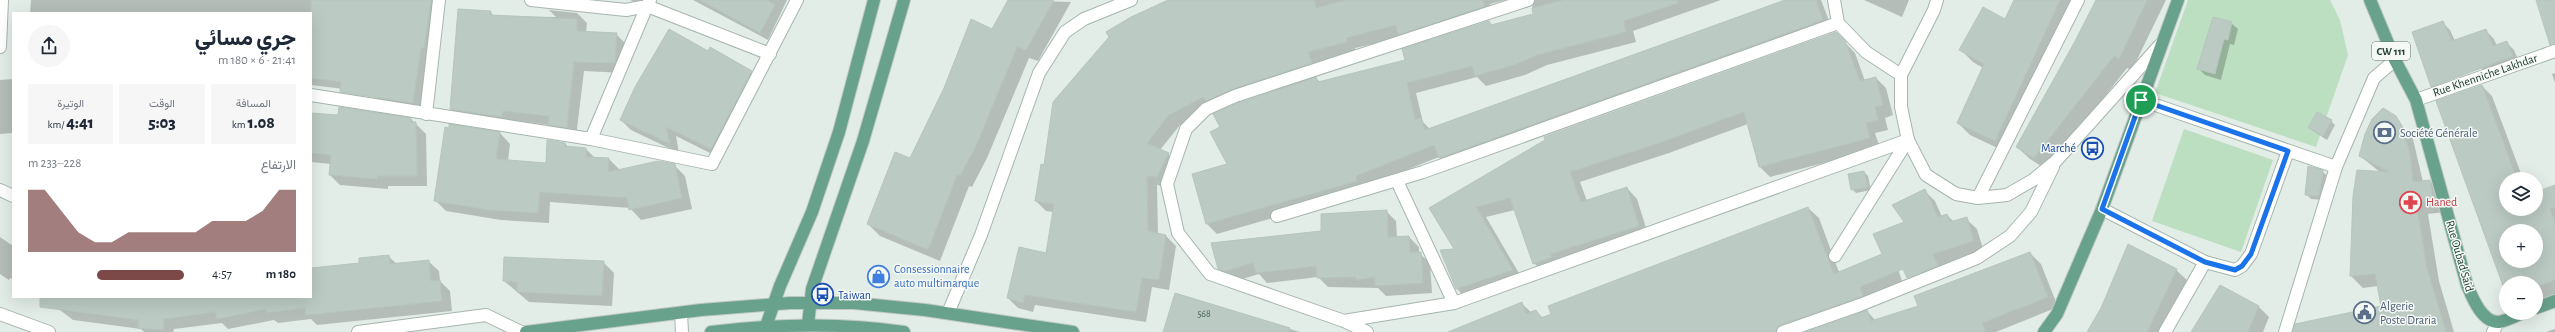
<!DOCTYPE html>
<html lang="ar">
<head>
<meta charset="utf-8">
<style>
	:root { --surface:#fff; --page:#f6f6f7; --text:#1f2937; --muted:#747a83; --accent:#7d4848 }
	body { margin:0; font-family:"Alegreya Sans",Vazirmatn,sans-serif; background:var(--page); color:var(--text); direction:rtl; height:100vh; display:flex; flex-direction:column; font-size:15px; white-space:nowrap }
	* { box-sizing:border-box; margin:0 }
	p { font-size:13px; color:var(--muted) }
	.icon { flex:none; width:22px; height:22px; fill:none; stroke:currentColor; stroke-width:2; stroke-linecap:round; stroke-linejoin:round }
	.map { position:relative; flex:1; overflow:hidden; direction:ltr }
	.drawer { position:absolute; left:12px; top:12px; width:300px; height:286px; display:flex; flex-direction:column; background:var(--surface); border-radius:0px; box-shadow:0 4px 16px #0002; direction:rtl }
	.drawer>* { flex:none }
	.tools { position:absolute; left:2499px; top:172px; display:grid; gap:8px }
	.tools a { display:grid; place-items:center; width:44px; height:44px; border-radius:50%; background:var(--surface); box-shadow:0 4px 16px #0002; font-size:20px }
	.pin { position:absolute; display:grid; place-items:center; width:34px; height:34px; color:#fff; margin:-17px; border:2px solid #fff; border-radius:50%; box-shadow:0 1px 4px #0007 }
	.round { display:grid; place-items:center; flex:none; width:42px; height:42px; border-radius:21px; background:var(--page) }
	.overview { display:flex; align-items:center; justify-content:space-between; height:68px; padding:0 16px }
	h1 { font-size:22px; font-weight:800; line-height:30px }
	.metrics { display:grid; grid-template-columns:repeat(3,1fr); gap:6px; height:68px; padding:4px 16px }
	.metrics div { display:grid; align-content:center; border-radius:0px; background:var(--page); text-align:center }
	.metrics b { font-size:17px; font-weight:800 }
	.metrics small { font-size:11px; font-weight:400 }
	.metrics p { font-size:11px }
	.chart { height:112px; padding:8px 16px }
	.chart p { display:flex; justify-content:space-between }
	.chart svg { width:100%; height:72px; margin-top:4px; fill:var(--accent); opacity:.7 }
	ul { padding:0 16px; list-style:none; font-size:13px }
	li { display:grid; grid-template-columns:64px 48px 1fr; align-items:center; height:30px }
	li i { height:10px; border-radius:5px; background:var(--accent) }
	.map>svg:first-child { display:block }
</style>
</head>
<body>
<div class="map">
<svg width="2555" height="332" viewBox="0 0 2555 332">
	<rect width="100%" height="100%" fill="#e3ede7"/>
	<!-- green -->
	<g fill="#bcdec1">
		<polygon points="2188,0 2330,0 2340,20 2348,55 2316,147 2155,93"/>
		<polygon points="2184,129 2273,160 2241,252 2152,221"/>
	</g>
	<!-- shadow -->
	<g fill="#0003" fill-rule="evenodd">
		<polygon points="31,0 441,0 422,112 386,107 376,97 377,93 311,85 311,13 30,13"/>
		<polygon points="630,0 656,0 651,10"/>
		<polygon points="693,0 787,0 768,40"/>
		<polygon points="1009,0 1071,2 1038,61 1029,58 987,158 972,187 969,186 940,261 880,236 868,224 992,30"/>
		<polygon points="1170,0 1505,0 1490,4 1494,17 1355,48 1356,52 1318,63 1321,73 1213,107 1180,125 1160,150 1168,154 1178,164 1167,187 1157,185 1158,234 1166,236 1176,246 1169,290 1152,287 1146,322 1035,305 1033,312 1018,308 1008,298 1047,254 1053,212 1046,211 1036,201 1044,166"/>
		<polygon points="1535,0 1721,0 1633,31 1636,42 1547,65 1525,75 1486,86 1477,77 1416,93 1423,122 1430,129 1788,0 1821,0 1833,31 1450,168 1439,157 1366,186 1367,191 1217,234 1207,224 1228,165 1316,78 1320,82 1406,61 1489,22 1493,26 1534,14 1532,7"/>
		<polygon points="1864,0 1909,0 1902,17"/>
		<polygon points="2015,0 2078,0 2008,153 1970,135 1958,123 1983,68 1973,62 1960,49 2005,20"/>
		<polygon points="2096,0 2166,0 2132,70 2127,68 2047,170 2030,159 2017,147 2075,43"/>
		<polygon points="549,10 577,13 587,23 586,33 616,34 626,44 624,73 584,71 576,137 559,134 550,125 513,120 512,127 461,119 451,109 490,12 494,16 556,17"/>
		<path d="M 2442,22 L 2450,30 L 2455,41 L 2486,31 L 2494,39 L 2497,46 L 2506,42 L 2514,50 L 2520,64 L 2440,94 L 2432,86 ZM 2482,68 L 2482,70 L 2435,86 L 2435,84 Z"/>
		<polygon points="2231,23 2238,29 2234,45 2230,44 2221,80 2205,75 2199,69"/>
		<polygon points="1836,33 1855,53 1865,81 1876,78 1886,88 1893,115 1885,118 1888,130 1875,133 1880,148 1770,177 1760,167 1748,124 1669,153 1580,182 1587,201 1627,188 1637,199 1649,237 1545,274 1534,263 1515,210 1486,217 1523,280 1467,299 1457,289 1442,251 1455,250 1431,208"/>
		<polygon points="708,53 751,72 761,82 722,159 676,136 679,153 631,130 621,120"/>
		<polygon points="2555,73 2555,83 2552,74"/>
		<polygon points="13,79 13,133 0,134 0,80"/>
		<path d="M 2482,86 L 2492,96 L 2523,179 L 2506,179 L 2506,209 L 2536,209 L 2536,193 L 2555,186 L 2555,294 L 2536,301 L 2536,283 L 2506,283 L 2506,291 ZM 2506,231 L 2536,231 L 2536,261 L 2506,261 Z"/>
		<polygon points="311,114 411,119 426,134 427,186 388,186 388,189 340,185 330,175 331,164 311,162"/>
		<polygon points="2395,117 2413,139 2423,182 2430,181 2442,193 2445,212 2428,214 2439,281 2454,332 2313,332 2382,307 2378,286 2363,288 2351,276 2381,173 2360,156"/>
		<polygon points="2331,121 2335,125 2327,140 2309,128"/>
		<polygon points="500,133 510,144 508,161 547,164 565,143 569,148 586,149 595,158 609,159 620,170 674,165 685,176 692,209 641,220 630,208 550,202 549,223 501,220 446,211 436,201"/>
		<polygon points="2322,171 2326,175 2323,200 2311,199 2307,195"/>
		<polygon points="1864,172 1868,176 1871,190 1856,193 1852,189"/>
		<polygon points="1925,191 1935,201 1942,217 1947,215 1954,222 1966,219 1977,229 1984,252 1943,265 1948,276 1931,283 1921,272 1917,262 1898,269 1903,284 1872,306 1811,329 1812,331 1867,311 1876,321 1919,332 1811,332 1810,329 1803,332 1472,332 1521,303 1532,313 1536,311 1543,318 1808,208 1819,218 1839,272 1883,255"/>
		<polygon points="1386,211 1396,221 1397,238 1409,237 1419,247 1419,253 1430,263 1432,293 1386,296 1378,288 1328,287 1318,277 1267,283 1259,274 1236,281 1229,279 1219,268"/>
		<polygon points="0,237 13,246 13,279 10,278 9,280 0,274"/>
		<polygon points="2030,253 2041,264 2058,307 1996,332 1945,332"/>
		<polygon points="388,256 397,264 428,261 439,271 440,281 450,291 452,311 317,325 311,319 278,323 274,320 228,329 222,323 174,329 173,332 144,332 141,329 73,320 43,297 311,297 311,269 360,264"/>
		<polygon points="603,262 614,273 612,306 529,302 504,281"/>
		<polygon points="2176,270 2187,280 2163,332 2088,332 2102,309"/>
		<polygon points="1175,294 1300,332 1164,332"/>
		<polygon points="2258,306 2269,317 2263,332 2192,332"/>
		<polygon points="2555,329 2555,332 2546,332"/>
	</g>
	<!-- building -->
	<g fill="#bbcac3" stroke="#b5c6bd" fill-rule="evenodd">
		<polygon points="311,0 431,0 424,48 421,48 413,103 340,92 341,82 311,78"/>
		<polygon points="700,0 766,0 775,5 760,33"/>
		<polygon points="1008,0 1054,0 1026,50 1017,47 976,146 960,176 957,175 928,250 867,224 895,152 910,158 944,88 971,19 992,29"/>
		<polygon points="1168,0 1314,0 1316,8 1346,0 1482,0 1485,6 1398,35 1396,25 1346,38 1347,42 1308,52 1312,63 1233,89 1206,101 1203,97 1169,115 1147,143 1169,153 1157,177 1147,176 1148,231 1166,235 1159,280 1142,278 1136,312 1025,295 1023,303 1007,298 1019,247 1046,253 1054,204 1035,201 1041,164 1044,165 1053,102 1109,37 1106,32 1131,17"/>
		<polygon points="1564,0 1677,0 1678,3 1624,21 1626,32 1537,55 1514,65 1475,76 1472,66 1407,83 1415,120 1421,118 1425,130 1785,0 1816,0 1823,20 1439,158 1434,145 1356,176 1357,181 1206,224 1192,174 1227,164 1210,132 1220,127 1213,114 1238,103 1316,77 1318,82 1405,60 1402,49 1489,21 1491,25 1533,14 1532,8"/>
		<polygon points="2014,0 2060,0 1995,141 1957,123 1984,64 1959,50 1983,7 2005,19"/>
		<polygon points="2096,0 2147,0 2119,59 2114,56 2034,158 2016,147 2074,43"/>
		<polygon points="2536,0 2555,0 2555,44 2550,45"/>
		<polygon points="458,9 491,11 491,15 577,19 577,31 617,33 615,63 574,62 567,128 548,125 549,116 503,111 502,117 450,109"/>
		<polygon points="2213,17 2232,22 2228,40 2224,39 2215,74 2197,69"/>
		<polygon points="2443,21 2452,41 2486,29 2493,46 2507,41 2513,56 2431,87 2412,32"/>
		<polygon points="669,29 708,51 710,47 752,71 711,149 666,127 670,144 620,120 635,87"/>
		<polygon points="1836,32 1845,41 1860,81 1876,77 1883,105 1875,107 1878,120 1866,123 1870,138 1759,167 1744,112 1659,143 1570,172 1581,202 1627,187 1639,226 1551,254 1552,257 1533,264 1510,198 1476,207 1513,270 1456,289 1440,250 1454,249 1429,208 1545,140 1544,137"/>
		<path d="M 2482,85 L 2517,179 L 2506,179 L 2506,209 L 2536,209 L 2536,192 L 2555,185 L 2555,207 L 2550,209 L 2555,222 L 2555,280 L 2536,287 L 2536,283 L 2506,283 L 2506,294 L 2436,101 ZM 2506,231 L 2536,231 L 2536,261 L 2506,261 Z"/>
		<polygon points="339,107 411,118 411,122 416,122 417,176 378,176 377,179 329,175 331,155 311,153 311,113 338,115"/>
		<polygon points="2383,108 2396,116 2402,126 2410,153 2413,182 2430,180 2434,200 2416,202 2427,268 2446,332 2293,332 2295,324 2381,306 2375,274 2350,276 2353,196 2357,170 2389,172 2359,156 2365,134 2372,119"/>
		<polygon points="2317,112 2332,120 2323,136 2308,128"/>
		<polygon points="449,124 500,132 496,159 546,163 547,140 565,143 565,146 586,148 586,157 609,158 608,172 658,161 675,164 682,198 629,210 627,198 540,192 538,213 489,210 434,201 445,127 449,128"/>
		<polygon points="2308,166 2323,170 2319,196 2305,195"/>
		<polygon points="1864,171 1868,187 1851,190 1848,174"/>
		<polygon points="1925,189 1938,217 1947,214 1950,222 1967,217 1974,241 1933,254 1938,266 1907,278 1903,269 1860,287 1863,296 1781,325 1776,332 1448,332 1522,302 1526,314 1536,310 1541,318 1551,314 1548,306 1808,207 1834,274 1882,254 1873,234 1904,222 1892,205"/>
		<polygon points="1387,210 1388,237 1409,236 1410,253 1421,252 1423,283 1375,286 1375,277 1356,280 1356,277 1317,278 1316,266 1256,273 1253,263 1225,271 1218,269 1211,243 1321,231 1321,214"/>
		<polygon points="2128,244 2177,269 2147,332 2087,332 2101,308"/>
		<polygon points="2030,252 2048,297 1982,323 1986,332 1806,332 1867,310 1871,321 1918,306 1914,296"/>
		<polygon points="389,255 390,264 429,260 431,281 440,280 442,301 306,315 305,308 267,313 266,309 217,319 215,312 164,319 163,330 138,328 139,320 40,307 40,297 311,297 311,268 359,263 359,258"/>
		<polygon points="504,257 604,261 602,296 517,292 517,282 503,281"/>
		<polygon points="2220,285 2259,306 2248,332 2191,332"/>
		<polygon points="1175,293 1290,328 1289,332 1163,332"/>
	</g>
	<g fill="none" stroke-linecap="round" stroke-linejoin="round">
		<defs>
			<g id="minor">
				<polyline points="531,0 626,10 647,6 650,0"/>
				<polyline points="1834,0 1838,23 1866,52 1901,75 1901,107 1908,140 1926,175 1956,194 1978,198 2007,195 2033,180 2055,162 2160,45"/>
				<polyline points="0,47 2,0"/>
				<polyline points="1901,75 1934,10 1937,0"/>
				<polyline points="311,95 591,139 712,164 797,0"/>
				<polyline points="2141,100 2336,167"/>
				<polyline points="2416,100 2555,51"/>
				<polyline points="426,114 439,0"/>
				<polyline points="591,139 647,6 770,54"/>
				<polyline points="1397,181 1454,303"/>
				<polyline points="0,190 13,196"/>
				<polyline points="1978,198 2078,0"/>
				<polyline points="2102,209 2205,262 2235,270 2242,266 2251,254 2288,151"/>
				<polyline points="1277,216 1423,172 1838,23"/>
				<polyline points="1835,256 1908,140"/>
				<polyline points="681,313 682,332"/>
				<polyline points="948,313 981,235 1039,73 1065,32 1084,19 1131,0"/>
				<polyline points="0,314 49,332"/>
				<polyline points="1344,321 1454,303 1908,140"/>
				<polyline points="358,332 486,315 521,332"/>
				<polyline points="1367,332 1344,321 1210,274 1178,233 1167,184 1186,129 1206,109 1235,96 1528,0"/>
				<polyline points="1783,332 1860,305 1977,258 2010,236 2031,212 2053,167"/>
				<polyline points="2165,332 2205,262"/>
				<polyline points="2285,332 2336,167 2374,78 2395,60"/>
				<polyline points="2493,332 2498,322"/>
			</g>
			<g id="major">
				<path d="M 2370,0 L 2395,60 L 2416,100 L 2467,285 C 2472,297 2482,323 2499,322 C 2506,321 2515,316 2523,313"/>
				<polyline points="2536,308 2555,301"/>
				<polyline points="808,324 812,289 863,141 904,0"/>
				<polyline points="766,326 780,286 812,212 839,132 874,0"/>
				<polyline points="526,332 701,310 790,303 854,303 925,310 1073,332"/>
				<path d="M 711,332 C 776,324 839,322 904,332"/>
				<polyline points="2044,332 2057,314 2102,209 2178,0"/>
			</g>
		</defs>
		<!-- minor casing -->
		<use href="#minor" stroke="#a6b5ad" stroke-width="14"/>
		<!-- major casing -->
		<use href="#major" stroke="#c1c9c6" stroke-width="14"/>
		<!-- minor -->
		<use href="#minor" stroke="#fff" stroke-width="12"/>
		<!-- major -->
		<use href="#major" stroke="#68a28c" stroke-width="12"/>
	</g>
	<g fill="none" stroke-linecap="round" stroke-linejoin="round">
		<defs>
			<polygon id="route" points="2141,100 2288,151 2251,254 2242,266 2235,270 2205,262 2102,209"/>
		</defs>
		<!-- route casing -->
		<use href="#route" stroke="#fff" stroke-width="8"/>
		<!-- route -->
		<use href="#route" stroke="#1a73e8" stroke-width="5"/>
	</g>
	<!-- icons -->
	<defs>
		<symbol id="bank-ring" viewBox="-11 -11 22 22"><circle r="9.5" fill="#f4f9f6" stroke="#5c6f8a" stroke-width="1.5"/><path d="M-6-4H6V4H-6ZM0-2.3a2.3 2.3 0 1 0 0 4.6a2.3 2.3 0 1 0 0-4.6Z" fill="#5c6f8a"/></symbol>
		<symbol id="bus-ring" viewBox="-11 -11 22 22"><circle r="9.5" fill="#f4f9f6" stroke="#1a4fb4" stroke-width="1.5"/><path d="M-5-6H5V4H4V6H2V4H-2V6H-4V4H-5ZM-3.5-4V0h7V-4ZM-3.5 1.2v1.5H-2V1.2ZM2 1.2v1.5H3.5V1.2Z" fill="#1a4fb4"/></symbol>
		<symbol id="pharmacy-ring" viewBox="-11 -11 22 22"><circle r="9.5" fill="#f4f9f6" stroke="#e0444e" stroke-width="1.5"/><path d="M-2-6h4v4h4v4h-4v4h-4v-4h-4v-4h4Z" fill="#e0444e"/></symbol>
		<symbol id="shop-ring" viewBox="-11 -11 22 22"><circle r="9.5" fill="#f4f9f6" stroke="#3f7fe0" stroke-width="1.5"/><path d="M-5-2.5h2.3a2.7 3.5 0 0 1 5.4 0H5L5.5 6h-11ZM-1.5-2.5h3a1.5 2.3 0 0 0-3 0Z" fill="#3f7fe0"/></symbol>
		<symbol id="civic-ring" viewBox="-11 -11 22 22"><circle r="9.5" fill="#f4f9f6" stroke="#5c6f8a" stroke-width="1.5"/><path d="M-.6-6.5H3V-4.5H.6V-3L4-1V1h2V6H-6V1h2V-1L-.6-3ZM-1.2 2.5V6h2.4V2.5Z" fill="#5c6f8a"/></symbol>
	</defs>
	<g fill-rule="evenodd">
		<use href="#bank-ring" x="2372" y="120" width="25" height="25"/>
		<use href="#bus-ring" x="2080" y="136" width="25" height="25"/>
		<use href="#pharmacy-ring" x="2398" y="190" width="25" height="25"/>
		<use href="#shop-ring" x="866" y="264" width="25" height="25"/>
		<use href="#bus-ring" x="810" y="282" width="25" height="25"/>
		<use href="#civic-ring" x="2352" y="300" width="25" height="25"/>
	</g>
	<g text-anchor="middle" stroke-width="3" stroke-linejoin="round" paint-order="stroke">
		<!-- number labels -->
		<g font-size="10" fill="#496157">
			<text x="1204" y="317">568</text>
		</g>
		<!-- shield labels -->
		<rect fill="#f4f9f6" stroke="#62766e" stroke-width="1" x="2372" y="42" width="38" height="18" rx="3"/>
		<g font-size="11" font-weight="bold" fill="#233e33">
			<text x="2391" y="55">CW 111</text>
		</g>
		<!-- street labels -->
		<g font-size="12" fill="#233e33" stroke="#f4f9f6">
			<text transform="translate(2485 75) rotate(-19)" y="4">Rue Khenniche Lakhdar</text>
			<text transform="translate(2460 256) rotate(74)" y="4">Rue Oubad Saïd</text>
		</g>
		<!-- service labels -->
		<g font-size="12" fill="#4e5e75" stroke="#f4f9f6" text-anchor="start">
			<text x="2400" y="137">Société Générale</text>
			<text x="2380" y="310">Algerie<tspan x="2380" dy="14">Poste Draria</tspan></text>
		</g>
		<!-- transit labels -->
		<g font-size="12" fill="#164399" stroke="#f4f9f6" text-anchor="end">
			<text x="2076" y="152">Marché</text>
			<text x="838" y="299" text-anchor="start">Taiwan</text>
		</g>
		<!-- health labels -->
		<g font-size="12" fill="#be3a42" stroke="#f4f9f6" text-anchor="start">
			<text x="2426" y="206">Haned</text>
		</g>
		<!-- shop labels -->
		<g font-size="12" fill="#366cbe" stroke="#f4f9f6" text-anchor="start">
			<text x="894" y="273">Consessionnaire<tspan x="894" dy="14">auto multimarque</tspan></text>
		</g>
	</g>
</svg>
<div class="tools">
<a><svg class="icon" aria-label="layers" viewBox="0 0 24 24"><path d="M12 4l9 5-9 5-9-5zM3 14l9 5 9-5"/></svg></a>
<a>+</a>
<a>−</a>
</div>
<div class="pin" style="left:2141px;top:100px;background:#1e9e55"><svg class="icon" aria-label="arrive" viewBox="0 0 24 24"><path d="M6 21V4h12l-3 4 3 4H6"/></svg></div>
<section class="drawer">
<div class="overview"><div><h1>جري مسائي</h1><p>21:41 · 6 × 180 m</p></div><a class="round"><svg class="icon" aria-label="share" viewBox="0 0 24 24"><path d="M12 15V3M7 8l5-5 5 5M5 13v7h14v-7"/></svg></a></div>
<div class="metrics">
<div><p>المسافة</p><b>1.08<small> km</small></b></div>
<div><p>الوقت</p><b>5:03</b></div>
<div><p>الوتيرة</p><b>4:41<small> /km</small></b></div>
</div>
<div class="chart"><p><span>الارتفاع</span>228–233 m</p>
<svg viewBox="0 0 160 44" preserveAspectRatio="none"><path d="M0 44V6L10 6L20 19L30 32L40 38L50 38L60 32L70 32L80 32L90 32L100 32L110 25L120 25L130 25L140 19L150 6L160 6V44z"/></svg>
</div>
<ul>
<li><b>180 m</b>4:57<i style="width:56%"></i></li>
</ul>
</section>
</div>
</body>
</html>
